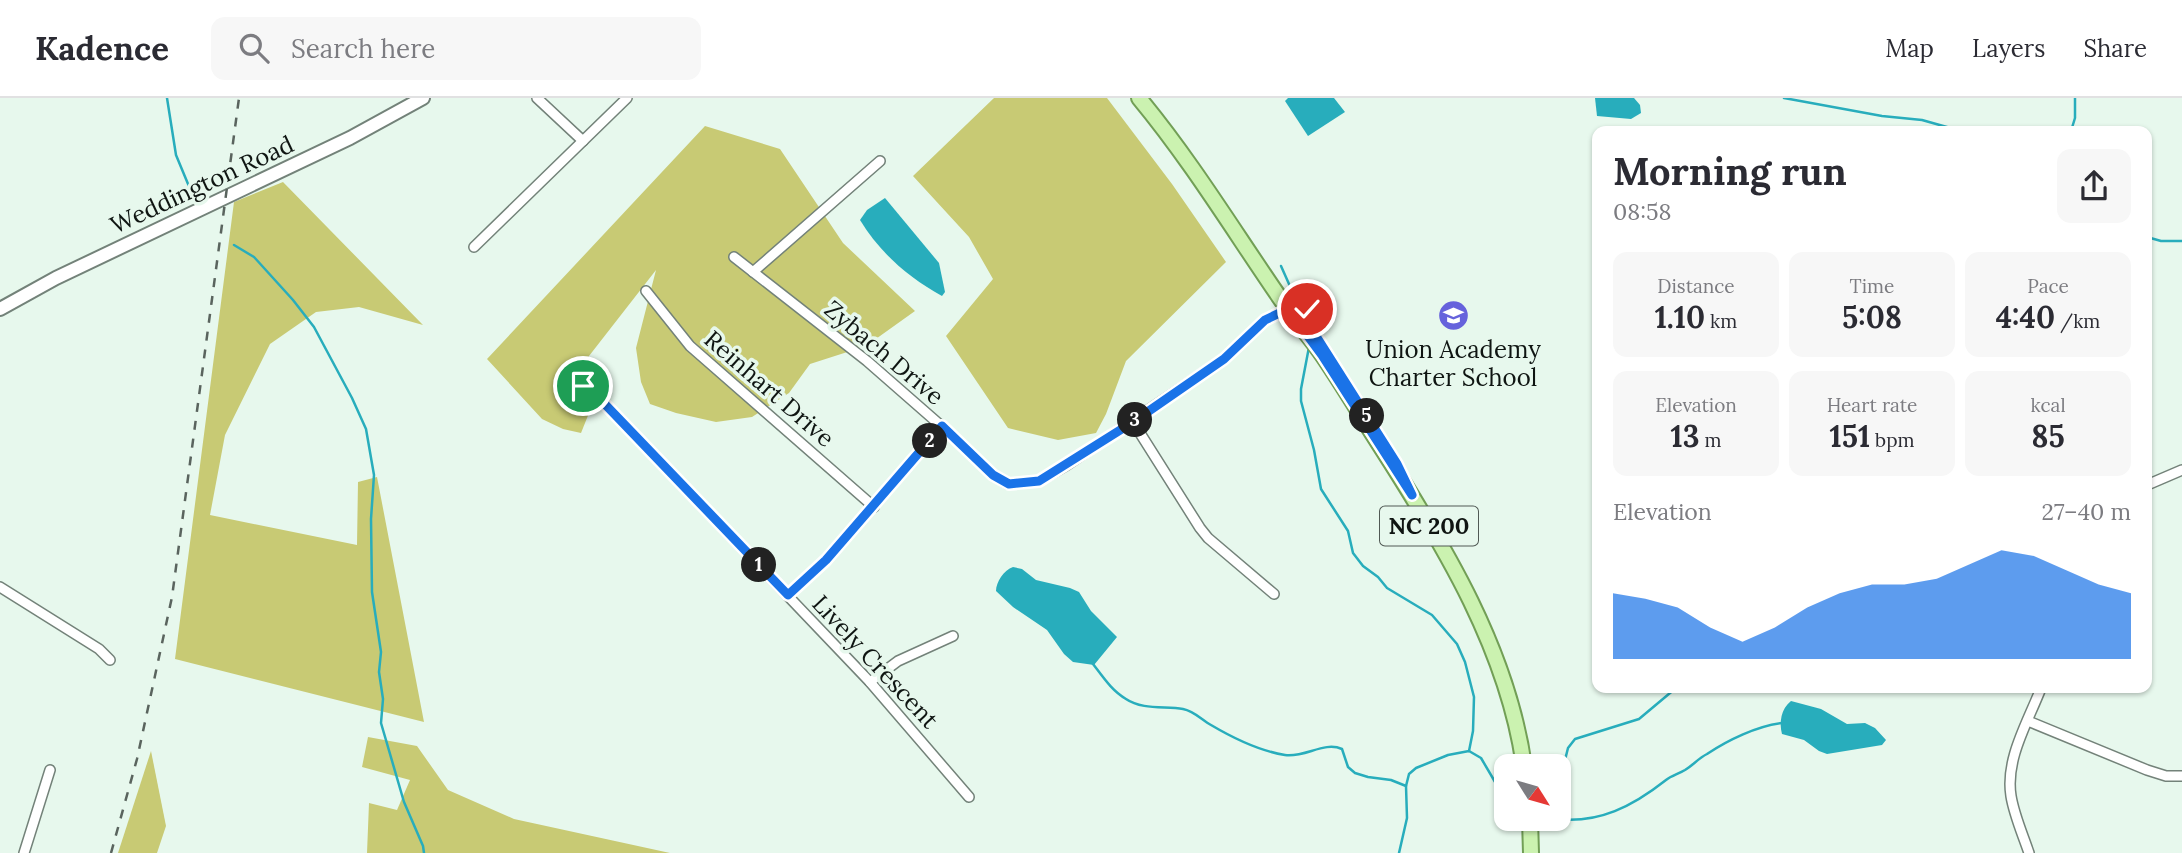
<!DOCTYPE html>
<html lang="en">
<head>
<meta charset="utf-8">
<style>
	:root { --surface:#fff; --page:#f7f7f7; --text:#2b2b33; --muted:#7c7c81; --line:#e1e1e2; --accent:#1a73e8 }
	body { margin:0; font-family:Lora,serif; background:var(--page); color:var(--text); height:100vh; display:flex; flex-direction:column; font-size:26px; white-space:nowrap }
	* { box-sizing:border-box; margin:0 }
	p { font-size:23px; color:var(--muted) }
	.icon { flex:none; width:38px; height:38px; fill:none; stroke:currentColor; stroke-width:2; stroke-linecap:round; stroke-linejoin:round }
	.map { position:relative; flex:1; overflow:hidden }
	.details { position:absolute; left:1592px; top:28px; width:560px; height:567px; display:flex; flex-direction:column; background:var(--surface); border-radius:14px; box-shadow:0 2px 5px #0004 }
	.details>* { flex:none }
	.needle { width:46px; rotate:127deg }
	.buttons { position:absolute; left:1494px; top:656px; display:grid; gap:14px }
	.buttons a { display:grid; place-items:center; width:77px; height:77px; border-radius:14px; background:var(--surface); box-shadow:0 2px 5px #0004; font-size:35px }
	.pin { position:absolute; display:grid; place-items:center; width:60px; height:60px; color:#fff; margin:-30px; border:4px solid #fff; border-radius:50%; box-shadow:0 2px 7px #0007 }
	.km { position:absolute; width:35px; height:35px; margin:-18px; border-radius:50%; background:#222; color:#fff; font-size:19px; line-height:35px; text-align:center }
	.round { display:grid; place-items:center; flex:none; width:74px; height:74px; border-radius:14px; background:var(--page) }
	.headline { display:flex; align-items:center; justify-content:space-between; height:119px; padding:0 21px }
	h1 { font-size:38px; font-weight:700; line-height:52px }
	.figures { display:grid; grid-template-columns:repeat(3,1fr); gap:10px; height:119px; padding:7px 21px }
	.figures div { display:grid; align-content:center; border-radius:14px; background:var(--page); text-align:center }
	.figures b { font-size:30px; font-weight:700 }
	.figures small { font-size:19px; font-weight:400 }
	.figures p { font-size:19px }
	.chart { height:196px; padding:14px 21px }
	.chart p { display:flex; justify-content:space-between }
	.chart svg { width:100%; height:126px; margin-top:7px; fill:var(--accent); opacity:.7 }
	header { display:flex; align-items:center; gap:42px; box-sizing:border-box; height:98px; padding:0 35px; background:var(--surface); border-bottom:2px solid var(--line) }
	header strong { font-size:33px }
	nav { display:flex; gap:38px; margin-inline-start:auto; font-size:24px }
	.search { width:490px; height:63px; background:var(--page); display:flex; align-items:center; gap:18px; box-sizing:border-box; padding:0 24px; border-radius:14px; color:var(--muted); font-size:26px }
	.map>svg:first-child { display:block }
</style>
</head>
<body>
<header>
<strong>Kadence</strong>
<div class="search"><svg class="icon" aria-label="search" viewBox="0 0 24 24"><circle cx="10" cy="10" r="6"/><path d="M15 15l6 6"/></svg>Search here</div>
<nav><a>Map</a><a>Layers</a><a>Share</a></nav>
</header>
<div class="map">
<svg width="2182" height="755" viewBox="0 0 2182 755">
	<rect width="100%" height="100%" fill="#e7f8ed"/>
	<!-- forest -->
	<g fill="#c8ca74">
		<polygon points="994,0 1107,0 1172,86 1226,164 1126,263 1106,316 1096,335 1058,342 1008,330 946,238 993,181 969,139 913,78"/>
		<polygon points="705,28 780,51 843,145 915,213 866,248 810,266 789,295 752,319 716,324 676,315 650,306 641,284 636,250 656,172 589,258 593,305 581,335 563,331 542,321 487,261"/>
		<polygon points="283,84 423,227 359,209 316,214 270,246 225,337 210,417 357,447 358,384 377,379 424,624 175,561 234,104"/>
		<polygon points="368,639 417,648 448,692 514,721 670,755 367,755 369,705 397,712 410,682 362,669"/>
		<polygon points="151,653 166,728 157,755 118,755"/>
	</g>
	<!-- water -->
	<g fill="#28adbc">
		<polygon points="1288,0 1334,0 1345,14 1308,38 1285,3"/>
		<polygon points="1595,0 1634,0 1640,7 1641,15 1631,21 1597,18"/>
		<path d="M 885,100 L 939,165 L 945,194 L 942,198 C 908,179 881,156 860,122 L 867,112 Z"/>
		<path d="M 1013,469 L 1022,471 L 1036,482 L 1070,490 L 1079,494 L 1091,513 L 1117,539 L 1094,567 L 1073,564 L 1064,556 L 1047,532 L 1013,509 L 996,493 C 996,484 1004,472 1013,469 Z"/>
		<path d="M 1791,603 L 1821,611 L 1847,626 L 1865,625 L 1875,630 L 1886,642 L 1882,647 L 1827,656 L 1819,653 L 1804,642 L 1782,636 C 1779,624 1781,611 1791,603 Z"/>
	</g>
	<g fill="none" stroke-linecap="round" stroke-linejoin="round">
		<!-- stream -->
		<g stroke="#28adbc" stroke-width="2.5">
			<polyline points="167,0 176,57 193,98"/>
			<polyline points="1784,0 1882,18 1922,22 1961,33"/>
			<polyline points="2071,33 2075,20 2075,0"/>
			<polyline points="2147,139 2161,143 2182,143"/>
			<polyline points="234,147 254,159 293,202 314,229 352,300 366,331 374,377 371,421 372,494 381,554 379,574 383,601 381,625 404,704 423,748 424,755"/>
			<polyline points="1281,168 1301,213"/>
			<polyline points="1309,249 1301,291 1301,303 1314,352 1321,391 1348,433 1353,455 1363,468 1378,479 1387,490 1432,517 1457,546 1465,564 1474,599 1473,633 1469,653"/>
			<path d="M 1093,566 C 1103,579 1112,593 1126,601 C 1142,612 1165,608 1183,611 C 1194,613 1202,622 1211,627 C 1233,640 1260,653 1285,657 C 1305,660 1324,643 1342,651 L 1348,669 L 1355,675 L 1368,679 L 1391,682 L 1406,688"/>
			<polyline points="1559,686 1568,650 1575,641 1639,621 1676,590"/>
			<path d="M 1556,721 C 1599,726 1633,708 1666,682 C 1671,678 1678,676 1685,672 C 1693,667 1699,660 1707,656 C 1728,642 1757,628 1782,625"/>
			<polyline points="1399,755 1407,720 1406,688 1409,676 1416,670 1448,657 1469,653 1481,660 1498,689 1507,697"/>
		</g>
		<defs>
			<g id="street">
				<polyline points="537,0 583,43"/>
				<polyline points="474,149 627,0"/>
				<polyline points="734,159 867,263 947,333 993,377 1008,386 1039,383 1067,367 1224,261 1265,222 1288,211"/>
				<polyline points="753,174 880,63"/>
				<polyline points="646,193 690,248 874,409"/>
				<polyline points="570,283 583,288 599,300 870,584 969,699"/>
				<polyline points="1133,324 1200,430 1208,440 1274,496"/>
				<polyline points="2147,387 2182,372"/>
				<polyline points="0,489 99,551 110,562"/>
				<polyline points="788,497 826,462 942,328"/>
				<polyline points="870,584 898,563 953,538"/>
				<polyline points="2028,623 2147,672 2166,678 2182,678"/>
				<polyline points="24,755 50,672"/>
				<path d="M 2029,755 C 2023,737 2014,717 2011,698 C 2005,661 2028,624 2041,590"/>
			</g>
			<polyline id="secondary" points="0,211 56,180 350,40 423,0"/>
			<g id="primary">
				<path d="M 1139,0 C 1192,64 1235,135 1282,203 C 1295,222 1310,239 1323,258 C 1344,289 1363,321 1383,352 C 1445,449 1508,553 1524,668"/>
				<polyline points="1313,234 1307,224 1307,211 1317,204 1324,207"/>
				<polyline points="1530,721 1531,755"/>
			</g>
		</defs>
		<!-- street casing -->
		<use href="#street" stroke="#738279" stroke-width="12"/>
		<!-- secondary casing -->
		<use href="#secondary" stroke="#738279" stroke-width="16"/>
		<!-- primary casing -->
		<use href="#primary" stroke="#729f56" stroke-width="18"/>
		<!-- street -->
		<use href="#street" stroke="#fff" stroke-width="9"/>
		<!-- secondary -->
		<use href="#secondary" stroke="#fff" stroke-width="12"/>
		<!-- primary -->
		<use href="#primary" stroke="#cbf2b0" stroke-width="14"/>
		<!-- rail -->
		<polyline stroke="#5a645e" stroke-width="2.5" stroke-dasharray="9 9" stroke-linecap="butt" points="111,755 137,661 172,499 239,0"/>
	</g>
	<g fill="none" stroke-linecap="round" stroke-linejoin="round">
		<defs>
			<polyline id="route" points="583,288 599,300 788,497 826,462 942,328 993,377 1009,386 1039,383 1133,324 1224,261 1265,222 1288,211 1322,257 1412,397 1397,366 1307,224 1307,211"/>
		</defs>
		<!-- route casing -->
		<use href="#route" stroke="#fff" stroke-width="14"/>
		<!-- route -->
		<use href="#route" stroke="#1a73e8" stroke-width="9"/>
	</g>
	<!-- icons -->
	<defs>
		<symbol id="school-disc" viewBox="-11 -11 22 22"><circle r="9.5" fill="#6662dc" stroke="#e7f8ed"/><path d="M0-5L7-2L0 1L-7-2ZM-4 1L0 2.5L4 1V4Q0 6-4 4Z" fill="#fff"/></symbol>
	</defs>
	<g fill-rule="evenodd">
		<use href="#school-disc" x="1436" y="200" width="35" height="35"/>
	</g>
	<g text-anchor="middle" stroke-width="7" stroke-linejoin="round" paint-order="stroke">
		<!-- shield labels -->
		<rect fill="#e7f8ed" stroke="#505954" stroke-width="2" x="1380" y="408.5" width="98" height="39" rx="5"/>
		<g font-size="23" font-weight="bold" fill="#0f1512">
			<text x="1429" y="436">NC 200</text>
		</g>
		<!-- street labels -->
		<g font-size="24" fill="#0f1512" stroke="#e7f8ed">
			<text transform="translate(202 87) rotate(-25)" y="8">Weddington Road</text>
			<text transform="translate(884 255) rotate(40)" y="8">Zybach Drive</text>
			<text transform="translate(769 291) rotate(41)" y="8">Reinhart Drive</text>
			<text transform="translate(875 564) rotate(47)" y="8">Lively Crescent</text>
		</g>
		<!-- poi labels -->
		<g font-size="24" fill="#0f1512" stroke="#e7f8ed">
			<text x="1453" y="260">Union Academy<tspan x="1453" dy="28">Charter School</tspan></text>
		</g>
	</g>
</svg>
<div class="buttons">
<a><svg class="needle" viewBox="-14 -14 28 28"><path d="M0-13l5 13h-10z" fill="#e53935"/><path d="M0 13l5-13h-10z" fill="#7c7c81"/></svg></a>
</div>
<div class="pin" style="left:583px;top:288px;background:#1e9e55"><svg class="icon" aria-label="arrive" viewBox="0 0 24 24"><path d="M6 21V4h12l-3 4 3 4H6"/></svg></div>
<div class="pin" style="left:1307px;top:211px;background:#d93025"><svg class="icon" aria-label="check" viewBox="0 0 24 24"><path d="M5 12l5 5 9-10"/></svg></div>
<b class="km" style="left:759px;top:467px">1</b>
<b class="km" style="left:930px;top:343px">2</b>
<b class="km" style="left:1135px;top:322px">3</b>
<b class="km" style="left:1367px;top:318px">5</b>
<section class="details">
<div class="headline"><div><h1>Morning run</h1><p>08:58</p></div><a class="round"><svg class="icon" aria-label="share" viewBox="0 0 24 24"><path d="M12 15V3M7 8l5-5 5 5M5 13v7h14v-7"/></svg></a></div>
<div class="figures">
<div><p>Distance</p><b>1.10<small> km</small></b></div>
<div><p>Time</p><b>5:08</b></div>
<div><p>Pace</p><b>4:40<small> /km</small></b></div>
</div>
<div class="figures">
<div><p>Elevation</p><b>13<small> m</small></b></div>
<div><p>Heart rate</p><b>151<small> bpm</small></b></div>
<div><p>kcal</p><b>85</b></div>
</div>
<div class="chart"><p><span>Elevation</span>27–40 m</p>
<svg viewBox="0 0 160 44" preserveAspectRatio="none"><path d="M0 44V21L10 23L20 26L30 33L40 38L50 33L60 26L70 21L80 18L90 18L100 16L110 11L120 6L130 8L140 13L150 18L160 21V44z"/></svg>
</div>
</section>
</div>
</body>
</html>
